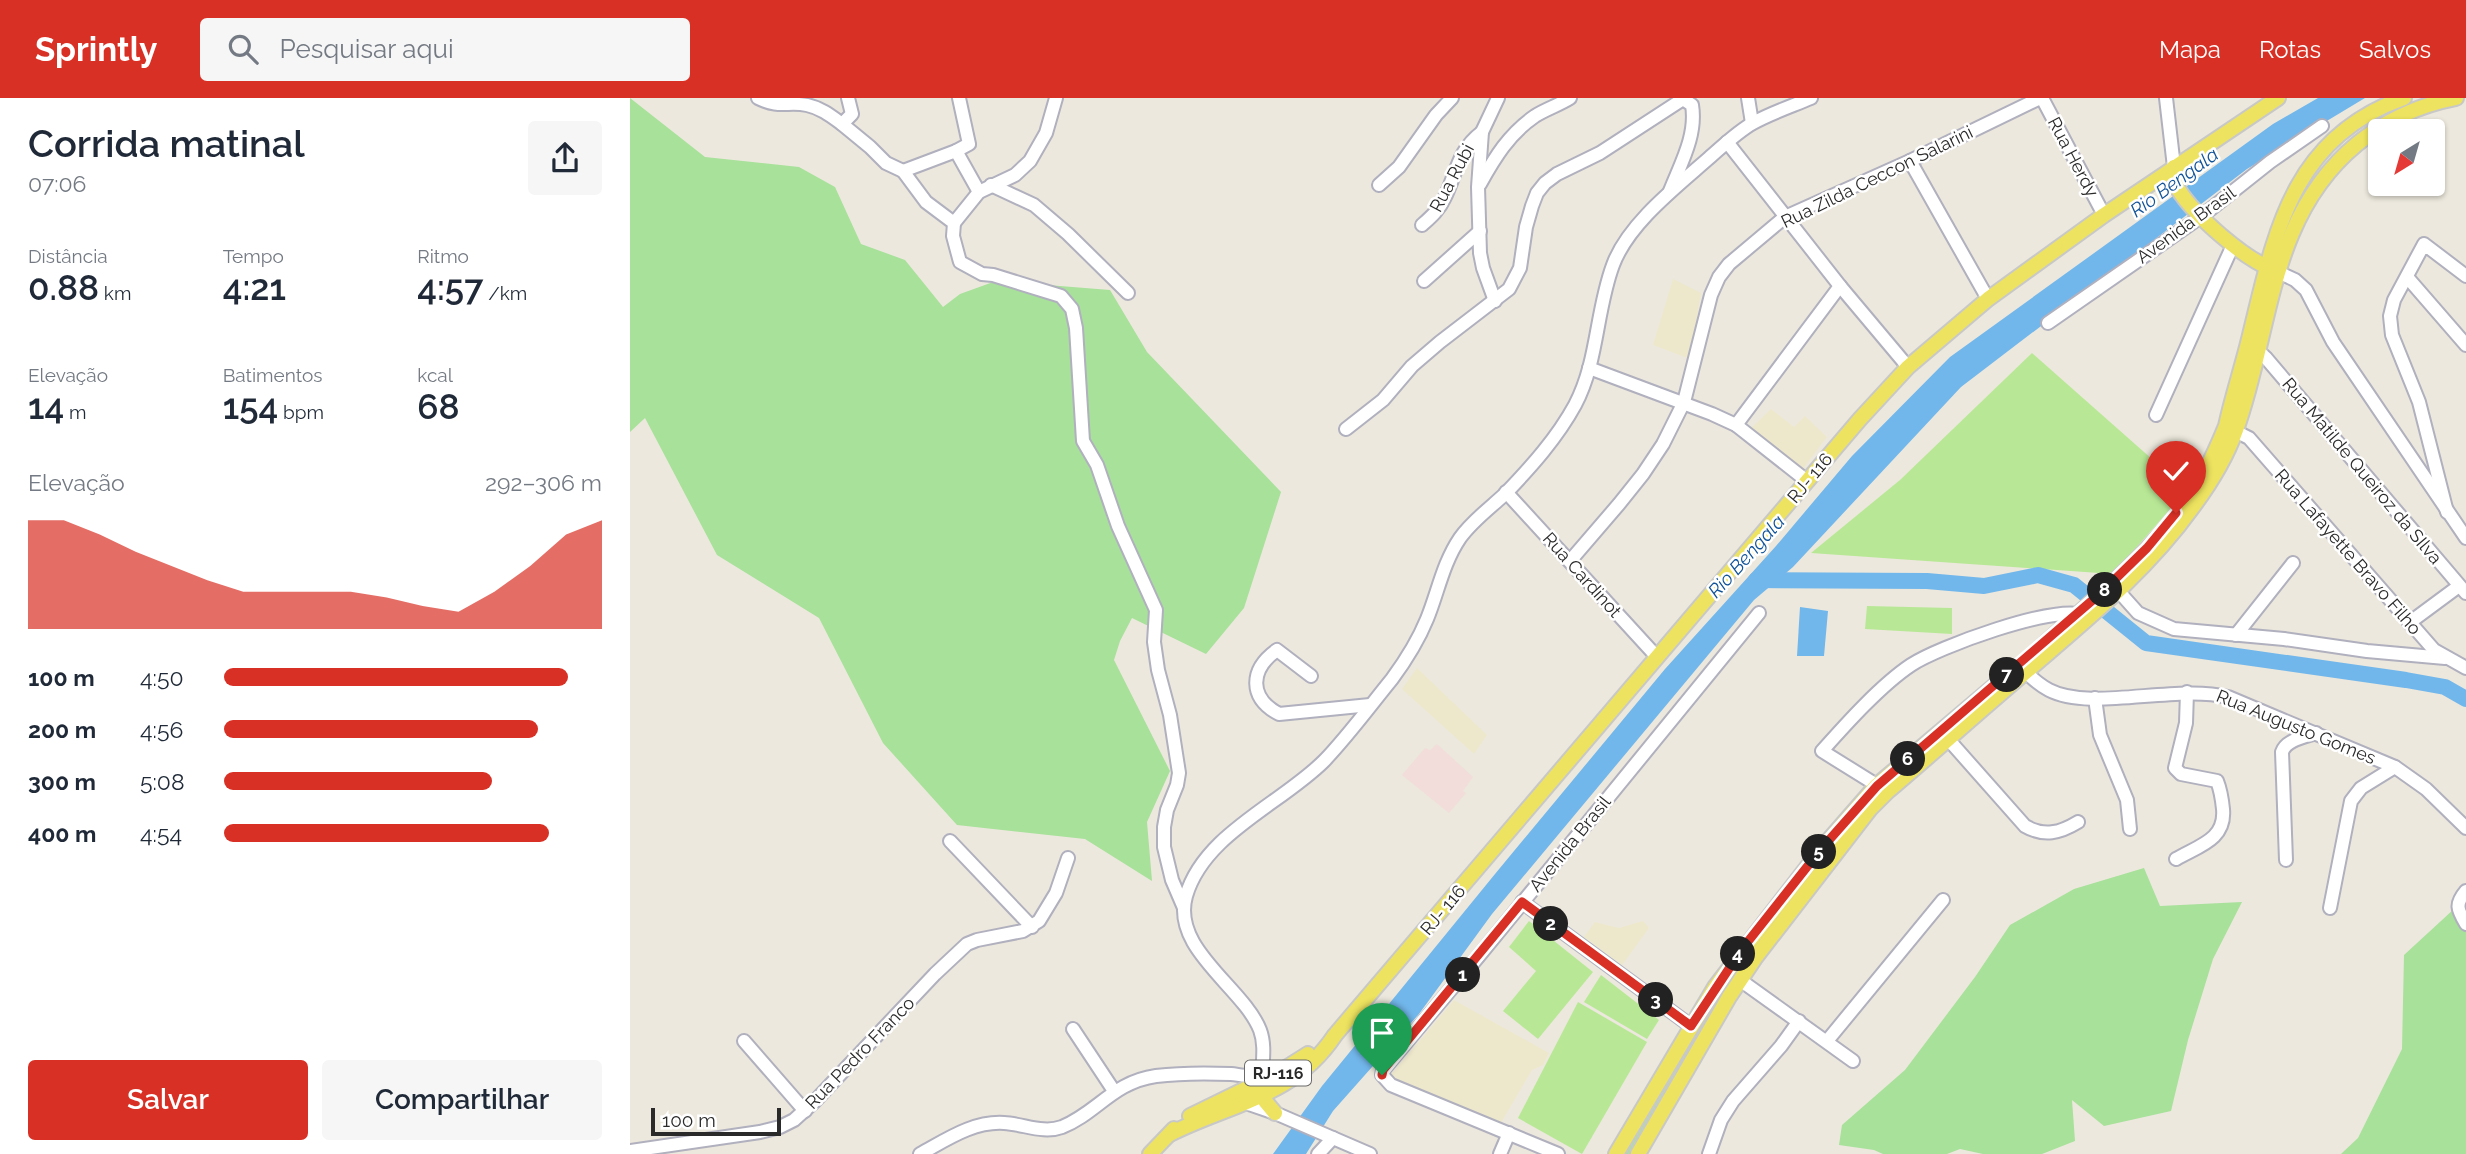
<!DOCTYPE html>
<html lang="pt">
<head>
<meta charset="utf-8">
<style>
	:root { --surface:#fff; --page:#f6f6f7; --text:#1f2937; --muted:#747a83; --accent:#d93025 }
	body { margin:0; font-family:Raleway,sans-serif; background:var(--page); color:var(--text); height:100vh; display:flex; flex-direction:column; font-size:26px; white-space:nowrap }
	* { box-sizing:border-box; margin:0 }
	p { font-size:23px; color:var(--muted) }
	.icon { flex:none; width:38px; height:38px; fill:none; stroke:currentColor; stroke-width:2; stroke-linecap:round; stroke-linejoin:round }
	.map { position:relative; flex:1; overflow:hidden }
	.sheet { display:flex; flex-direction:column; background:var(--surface); width:630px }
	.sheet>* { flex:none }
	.needle { width:46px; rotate:217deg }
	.tools { position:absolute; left:1738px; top:21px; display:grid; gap:14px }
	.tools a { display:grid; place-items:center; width:77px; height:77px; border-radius:7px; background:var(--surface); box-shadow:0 2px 5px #0004; font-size:35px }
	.scale { position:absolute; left:21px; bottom:18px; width:130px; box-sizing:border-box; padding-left:7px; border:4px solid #2a2a2a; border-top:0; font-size:19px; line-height:24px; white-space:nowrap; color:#2a2a2a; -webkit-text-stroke:5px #fff; paint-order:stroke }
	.pin { position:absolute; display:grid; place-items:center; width:60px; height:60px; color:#fff; margin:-72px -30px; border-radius:50% 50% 50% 0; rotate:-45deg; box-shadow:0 0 7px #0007 }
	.pin .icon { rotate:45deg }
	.km { position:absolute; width:35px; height:35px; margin:-18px; border-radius:50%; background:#222; color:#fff; font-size:19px; line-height:35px; text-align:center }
	.round { display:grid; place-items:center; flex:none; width:74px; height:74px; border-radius:7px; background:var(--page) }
	.summary { display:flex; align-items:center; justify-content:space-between; height:119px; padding:0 28px }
	h1 { font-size:38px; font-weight:600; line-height:52px }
	.metrics { display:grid; grid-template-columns:repeat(3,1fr); gap:10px; height:119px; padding:7px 28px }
	.metrics div { display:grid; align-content:center }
	.metrics b { font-size:35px; font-weight:600 }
	.metrics small { font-size:19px; font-weight:400 }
	.metrics p { font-size:19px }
	.chart { height:196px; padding:14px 28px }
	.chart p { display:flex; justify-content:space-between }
	.chart svg { width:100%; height:126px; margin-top:7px; fill:var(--accent); opacity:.7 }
	.cta { display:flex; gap:14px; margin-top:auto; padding:14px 28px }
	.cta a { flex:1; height:80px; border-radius:7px; background:var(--accent); color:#fff; font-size:28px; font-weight:600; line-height:80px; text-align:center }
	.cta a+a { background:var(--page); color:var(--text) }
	ul { padding:0 28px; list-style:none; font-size:23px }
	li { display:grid; grid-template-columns:112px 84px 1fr; align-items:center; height:52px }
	li i { height:18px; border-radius:9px; background:var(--accent) }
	header { display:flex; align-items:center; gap:42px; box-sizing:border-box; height:98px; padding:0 35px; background:var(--accent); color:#fff }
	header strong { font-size:33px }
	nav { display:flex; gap:38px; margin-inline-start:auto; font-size:24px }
	.search { width:490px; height:63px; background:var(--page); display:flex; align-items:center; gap:18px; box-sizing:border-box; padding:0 24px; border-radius:7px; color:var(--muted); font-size:26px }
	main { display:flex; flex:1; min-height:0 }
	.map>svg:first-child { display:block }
</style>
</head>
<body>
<header>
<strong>Sprintly</strong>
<div class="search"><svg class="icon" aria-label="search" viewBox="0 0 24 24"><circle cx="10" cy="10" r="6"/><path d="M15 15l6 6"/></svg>Pesquisar aqui</div>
<nav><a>Mapa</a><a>Rotas</a><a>Salvos</a></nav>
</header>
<main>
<section class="sheet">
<div class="summary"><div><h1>Corrida matinal</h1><p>07:06</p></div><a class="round"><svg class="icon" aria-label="share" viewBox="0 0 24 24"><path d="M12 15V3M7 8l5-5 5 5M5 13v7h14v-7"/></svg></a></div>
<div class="metrics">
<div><p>Distância</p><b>0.88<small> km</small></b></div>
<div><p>Tempo</p><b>4:21</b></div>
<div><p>Ritmo</p><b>4:57<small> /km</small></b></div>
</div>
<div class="metrics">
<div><p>Elevação</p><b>14<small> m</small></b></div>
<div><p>Batimentos</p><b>154<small> bpm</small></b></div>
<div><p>kcal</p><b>68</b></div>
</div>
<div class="chart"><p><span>Elevação</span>292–306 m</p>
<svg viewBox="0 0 160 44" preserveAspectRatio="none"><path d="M0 44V6L10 6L20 11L30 17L40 22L50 27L60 31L70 31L80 31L90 31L100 33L110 36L120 38L130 31L140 22L150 11L160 6V44z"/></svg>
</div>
<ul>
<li><b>100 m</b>4:50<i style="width:91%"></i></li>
<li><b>200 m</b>4:56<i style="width:83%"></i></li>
<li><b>300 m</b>5:08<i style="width:71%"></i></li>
<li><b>400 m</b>4:54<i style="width:86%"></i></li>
</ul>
<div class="cta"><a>Salvar</a><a>Compartilhar</a></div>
</section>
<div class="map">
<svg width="1836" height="1056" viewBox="0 0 1836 1056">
	<rect width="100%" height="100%" fill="#ece8dd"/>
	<!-- education -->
	<g fill="#ede8cc">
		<polygon points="1043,181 1071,195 1060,261 1023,247"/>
		<polygon points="1141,311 1164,329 1175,318 1197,339 1172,372 1119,332"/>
		<polygon points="787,570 857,637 844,656 772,591"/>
		<polygon points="1013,823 1019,830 992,867 954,839 965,824 989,830"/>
		<polygon points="824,902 919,955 913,967 902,972 868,1030 760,978"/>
	</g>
	<!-- medical -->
	<polygon fill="#f2ddda" points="807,646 843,679 833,693 836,695 819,715 772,677 795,650 800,652"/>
	<!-- green -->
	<g fill="#a7e19a">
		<polygon points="0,0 75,59 169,69 205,89 231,146 275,162 313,209 330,196 366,183 480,192 517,254 651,394 614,510 576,556 502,520 490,543 484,562 540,673 517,724 522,783 455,741 327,727 253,645 189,520 87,457 15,320 0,334"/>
		<polygon points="1514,770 1530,808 1612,804 1583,861 1558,942 1541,1013 1474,1028 1442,1002 1445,1043 1412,1056 1353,1056 1330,1051 1317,1056 1253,1056 1244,1052 1209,1047 1212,1027 1275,972 1345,879 1380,827 1444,791"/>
		<polygon points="1836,800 1836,1056 1711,1056 1728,1040 1772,951 1774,857"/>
		<polygon points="1108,857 1118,866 1004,1056 989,1056"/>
	</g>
	<!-- pitch -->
	<g fill="#b8e896">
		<polygon points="1402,255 1557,392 1483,476 1181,455 1270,382"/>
		<polygon points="1237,508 1322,510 1322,536 1235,531"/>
		<polygon points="899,823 963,874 908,941 873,913 906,873 879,849"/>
		<polygon points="971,877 1029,922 1017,941 954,904"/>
		<polygon points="948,904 1017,944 952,1056 888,1020"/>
	</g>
	<!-- water -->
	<g fill="#72b7eb">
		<polygon points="1688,0 1735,0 1617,71 1331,289 1163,469 1124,502 862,816 789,916 703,1013 676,1056 643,1056 692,988 865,776 1035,571 1146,448 1222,358 1320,259 1643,26"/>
		<polygon points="1170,509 1198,513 1194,558 1167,558"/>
	</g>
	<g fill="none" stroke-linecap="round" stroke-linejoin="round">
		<!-- river -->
		<polyline stroke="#72b7eb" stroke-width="16" points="1126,482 1297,483 1354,488 1408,477 1444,487 1516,545 1776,582 1815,589 1836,601"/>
		<defs>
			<g id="minor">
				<path d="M 128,0 C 150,11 157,3 177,7 C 191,10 201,18 212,26"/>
				<polyline points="218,0 222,16 212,26 240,49 256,65 273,73 326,53 349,94"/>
				<polyline points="1118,0 1122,25"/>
				<polyline points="1412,0 1474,117"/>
				<polyline points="1536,0 1544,69"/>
				<polyline points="1097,44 1210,188 1278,269"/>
				<polyline points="326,53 339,46 329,0"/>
				<polyline points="1280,63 1358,201"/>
				<polyline points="273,73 296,104 324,125 323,138 330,164 352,176 363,177 431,198 442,211 446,230 453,343 467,367 488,428 526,512 524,544 528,572 540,617 549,675 547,687 537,712 534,729 534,749 542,782 554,810"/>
				<path d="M 850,86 C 865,59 879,36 905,18 C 916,11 929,7 940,0"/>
				<polyline points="361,87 404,107 438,136 498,195"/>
				<polyline points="749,87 769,69 806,17 822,0"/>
				<polyline points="324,125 349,94 385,77 400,63 416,35 426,0"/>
				<path d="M 792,127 C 801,119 809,112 814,101 C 827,75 827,53 852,34"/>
				<polyline points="1648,174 1665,182 1676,192 1703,244 1836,440"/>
				<polyline points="1777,179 1836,247"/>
				<polyline points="794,183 850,133"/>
				<polyline points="865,203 853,170 850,155 848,89 852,34 868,0"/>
				<polyline points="1418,225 1572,118 1640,64 1692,28"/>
				<polyline points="1624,249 1636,260 1836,495"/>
				<polyline points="959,270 1082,316 1106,327 1177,383"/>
				<polyline points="1526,317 1603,147"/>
				<polyline points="1106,327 1210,188"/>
				<polyline points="1597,329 1619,340 1804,552 1836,570"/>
				<path d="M 716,331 L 753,302 L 782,268 L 810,244 L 879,191 L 890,170 L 896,129 L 902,108 L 907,95 L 915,85 L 927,76 L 970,55 L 1053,1 L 1062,7 C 1067,37 1051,65 1040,93"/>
				<polyline points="876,394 1027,559"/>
				<polyline points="1817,414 1789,304 1762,237 1760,218 1764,202 1794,146 1836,178"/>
				<polyline points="940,463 989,406 1013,376 1033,346 1054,304 1081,197 1089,179 1099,166 1155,119 1280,63 1410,0"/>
				<polyline points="1483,487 1508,515 1544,531 1654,541 1737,553 1815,560"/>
				<polyline points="1779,525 1829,488"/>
				<polyline points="1606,537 1663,465"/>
				<path d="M 1390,567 C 1398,577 1408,586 1419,592 C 1461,614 1545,586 1598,599 L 1765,669 L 1796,691 L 1836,730"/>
				<path d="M 681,578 L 647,552 C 619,572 619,600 649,616 L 740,607"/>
				<polyline points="1465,600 1470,637 1497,702 1500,731"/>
				<path d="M 1318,641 L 1395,728 C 1414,739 1430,735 1448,724"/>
				<path d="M 1253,691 L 1192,653 C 1216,626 1251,587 1281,567 C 1308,549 1423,507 1453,517"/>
				<polyline points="320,743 402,829"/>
				<path d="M 1546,761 C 1568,748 1596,742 1593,711 C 1592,701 1591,693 1587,683 L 1551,676 L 1545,670 L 1556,625 L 1557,594"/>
				<path d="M 1656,762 L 1652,654 C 1656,642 1674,639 1686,635"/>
				<path d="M 1836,793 C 1825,806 1827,811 1836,826"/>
				<polyline points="892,804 1061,928"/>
				<polyline points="1700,810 1721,703 1731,690 1765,669"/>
				<polyline points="1110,882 1223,963"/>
				<polyline points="443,931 484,993"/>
				<polyline points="114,943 175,1013"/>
				<polyline points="1197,943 1313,802"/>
				<path d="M 632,982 C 632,965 636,948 630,932 C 613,889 541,851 556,798 C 574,736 651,706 694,663 C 718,638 740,608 762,581 C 776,562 788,543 797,521 C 808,494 813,465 830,440 C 842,423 860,410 875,396 C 901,369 927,340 945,307 C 968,264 966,212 983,167 C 998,126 1046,89 1079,60 C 1093,48 1107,34 1123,25 C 1141,15 1162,8 1181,0"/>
				<polyline points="616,1005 645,1015 740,1056"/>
				<polyline points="0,1053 130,1034 150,1029 164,1022 185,1003 305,876 337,846 347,842 393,833 409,823 426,795 438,760"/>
				<path d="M 290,1056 C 316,1042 343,1023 374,1025 C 394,1026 413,1036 432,1029 C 467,1015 483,984 526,978 C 550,975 577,975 601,976 C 612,977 621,980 632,975"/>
				<polyline points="688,1056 703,1040"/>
				<polyline points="870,1056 879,1035"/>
				<polyline points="928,1056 761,987 752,977 753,972 848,859 1129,515"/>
				<polyline points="1079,1056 1091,1022 1103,1003 1151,948 1169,923"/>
			</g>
			<g id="major">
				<path d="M 1544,69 C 1545,76 1545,85 1548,91 C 1565,118 1614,161 1644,172"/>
				<path d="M 1410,550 C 1462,503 1527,451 1565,391 C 1577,372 1587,350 1596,328 C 1602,300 1611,273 1618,245 C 1644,141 1658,41 1774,0"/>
				<polyline points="636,990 635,1003 645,1015"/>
				<polyline points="560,1018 648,975 678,956"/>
				<path d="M 540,1036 C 601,1005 663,1000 705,937 L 1230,321 L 1278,269 L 1358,201 L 1474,117 L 1648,0"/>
				<polyline points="520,1056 544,1031"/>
				<polyline points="986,1056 1085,889 1192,750 1246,688 1381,574"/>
				<path d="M 1008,1056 L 1099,899 L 1125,860 L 1240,711 L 1257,694 C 1304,654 1350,613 1397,573 C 1456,522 1516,474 1562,410 C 1580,386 1596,360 1606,332 C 1642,233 1638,119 1727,46 C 1755,23 1790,7 1826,0"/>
			</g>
		</defs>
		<!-- minor casing -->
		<use href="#minor" stroke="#b0b0be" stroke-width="16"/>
		<!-- major casing -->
		<use href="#major" stroke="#c8c8c8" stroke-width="18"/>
		<!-- minor -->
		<use href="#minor" stroke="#fff" stroke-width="12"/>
		<!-- major -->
		<use href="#major" stroke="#ede360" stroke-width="14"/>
	</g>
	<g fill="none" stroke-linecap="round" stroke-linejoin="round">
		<defs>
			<polyline id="route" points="752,977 753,972 892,804 1061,928 1112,851 1192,750 1247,688 1472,494 1517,450 1546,415"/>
		</defs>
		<!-- route casing -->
		<use href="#route" stroke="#fff" stroke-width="14"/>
		<!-- route -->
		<use href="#route" stroke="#d93025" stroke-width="9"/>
	</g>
	<g text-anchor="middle" stroke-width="5" stroke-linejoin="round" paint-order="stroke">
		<!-- shield labels -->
		<rect fill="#fff" stroke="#6a6a6a" stroke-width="2" x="615" y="962.5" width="66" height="25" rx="5"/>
		<g font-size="16" font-weight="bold" fill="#2a2a2a">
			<text x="648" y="981">RJ-116</text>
		</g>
		<!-- street labels -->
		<g font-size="18" fill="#2a2a2a" stroke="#fff">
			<text transform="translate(1443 59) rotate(62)" y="6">Rua Herdy</text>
			<text transform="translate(1247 79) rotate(-26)" y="6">Rua Zilda Ceccon Salarini</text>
			<text transform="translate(822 80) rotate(-62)" y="6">Rua Rubi</text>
			<text transform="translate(1556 127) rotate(-36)" y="6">Avenida Brasil</text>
			<text transform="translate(1732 373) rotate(50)" y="6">Rua Matilde Queiroz da SIlva</text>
			<text transform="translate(1180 380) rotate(-50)" y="6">RJ- 116</text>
			<text transform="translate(1718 454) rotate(49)" y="6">Rua Lafayette Bravo Filho</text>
			<text transform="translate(952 477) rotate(48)" y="6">Rua Cardinot</text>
			<text transform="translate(1666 629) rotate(22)" y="6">Rua Augusto Gomes</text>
			<text transform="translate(940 746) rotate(-51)" y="6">Avenida Brasil</text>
			<text transform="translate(813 812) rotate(-50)" y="6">RJ- 116</text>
			<text transform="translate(230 955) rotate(-46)" y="6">Rua Pedro Franco</text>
		</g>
		<!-- water labels -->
		<g font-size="19" font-style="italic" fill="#115398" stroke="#fff">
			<text transform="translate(1544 84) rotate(-36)" y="7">Rio Bengala</text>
			<text transform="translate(1116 458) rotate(-48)" y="7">Rio Bengala</text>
		</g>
	</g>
</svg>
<div class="tools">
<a><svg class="needle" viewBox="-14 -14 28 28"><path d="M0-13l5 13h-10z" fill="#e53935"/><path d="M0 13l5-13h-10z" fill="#747a83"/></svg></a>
</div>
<div class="scale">100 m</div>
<div class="pin" style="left:752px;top:977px;background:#1e9e55"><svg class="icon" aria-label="arrive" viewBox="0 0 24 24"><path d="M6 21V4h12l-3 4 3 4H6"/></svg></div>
<div class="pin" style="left:1546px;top:415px;background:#d93025"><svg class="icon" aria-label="check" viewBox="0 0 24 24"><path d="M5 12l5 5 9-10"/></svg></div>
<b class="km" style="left:833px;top:877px">1</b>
<b class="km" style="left:921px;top:826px">2</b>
<b class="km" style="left:1026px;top:902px">3</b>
<b class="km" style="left:1108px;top:856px">4</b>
<b class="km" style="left:1189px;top:754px">5</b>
<b class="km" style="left:1278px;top:661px">6</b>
<b class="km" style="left:1377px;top:577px">7</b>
<b class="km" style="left:1475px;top:492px">8</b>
</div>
</main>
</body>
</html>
